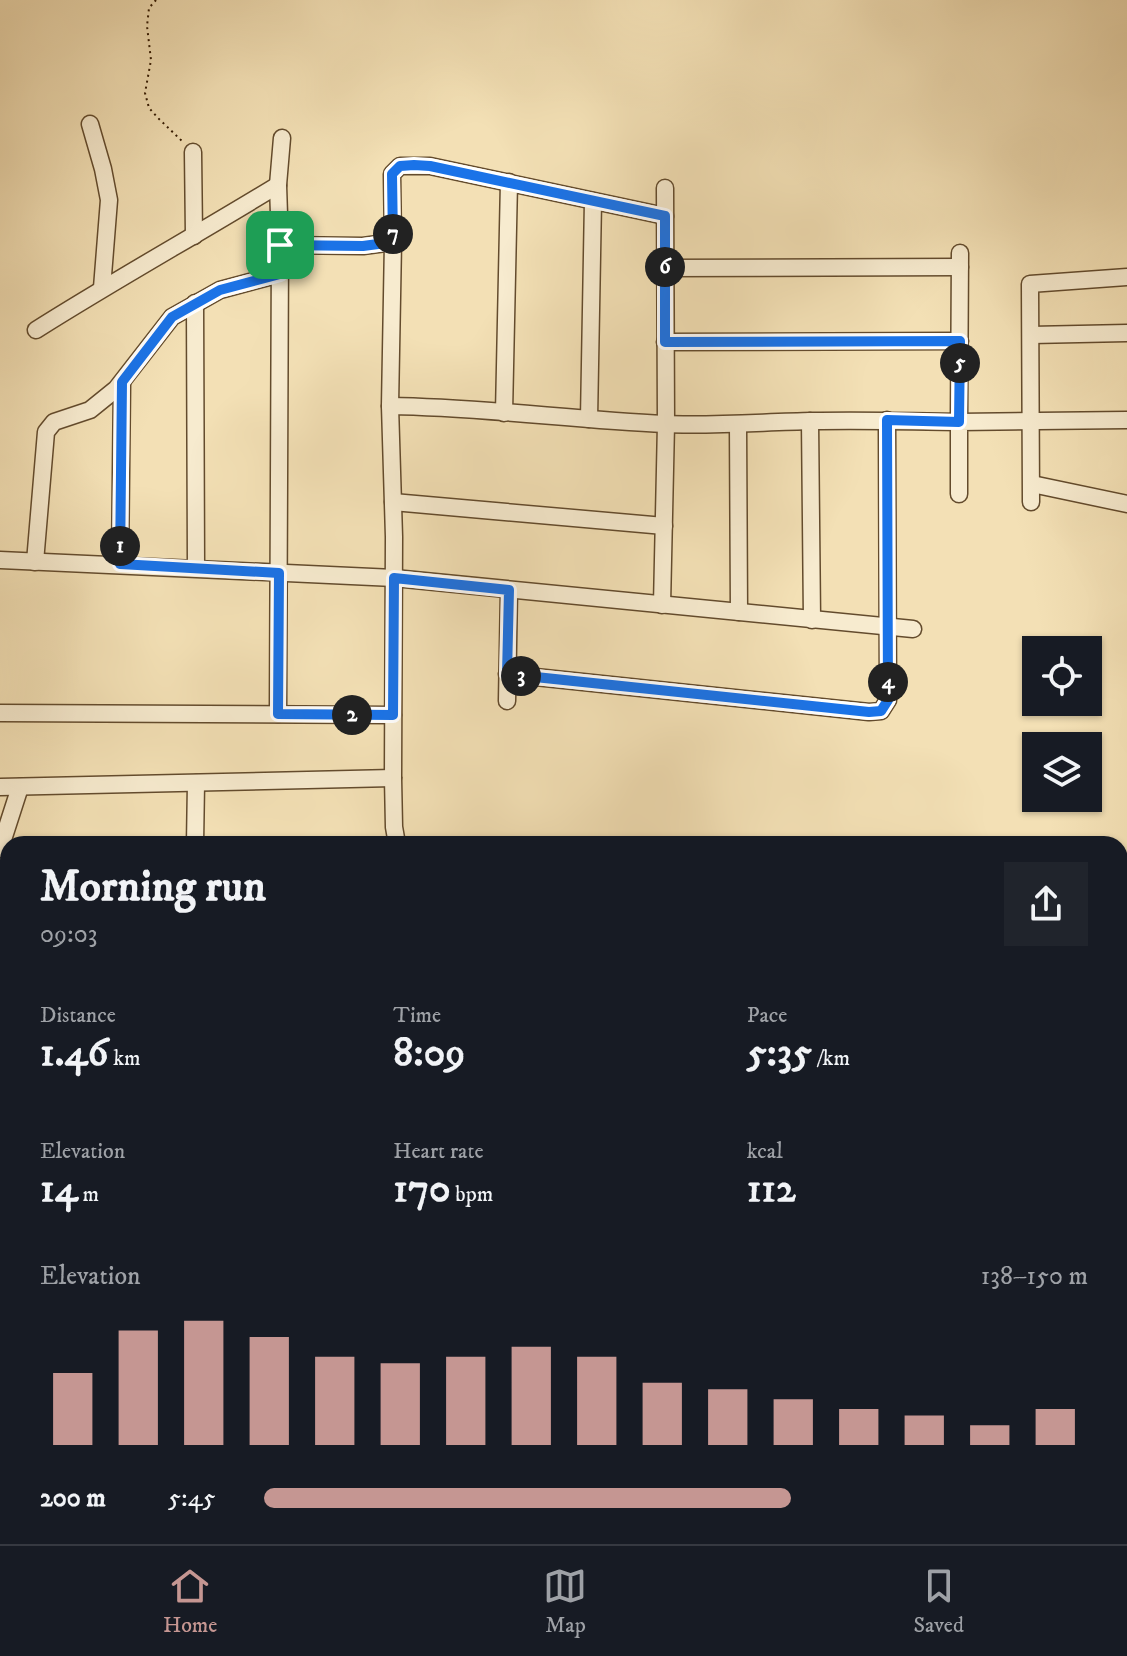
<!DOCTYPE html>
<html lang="en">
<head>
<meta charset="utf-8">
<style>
	:root { --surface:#171b24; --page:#20242c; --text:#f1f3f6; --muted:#9ea1a6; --line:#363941; --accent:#c59692 }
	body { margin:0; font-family:"IM FELL DW Pica",serif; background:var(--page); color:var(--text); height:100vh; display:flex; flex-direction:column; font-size:30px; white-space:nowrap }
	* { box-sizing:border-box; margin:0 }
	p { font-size:26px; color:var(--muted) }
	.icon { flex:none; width:44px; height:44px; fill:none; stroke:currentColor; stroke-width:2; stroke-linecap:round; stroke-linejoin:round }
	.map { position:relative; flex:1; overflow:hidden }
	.sheet { position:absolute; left:0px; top:836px; width:1128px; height:708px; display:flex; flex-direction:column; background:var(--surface); border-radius:24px 24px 0 0; box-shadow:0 2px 6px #0004 }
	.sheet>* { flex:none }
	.tools { position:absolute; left:1022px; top:636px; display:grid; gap:16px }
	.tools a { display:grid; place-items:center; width:80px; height:80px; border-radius:0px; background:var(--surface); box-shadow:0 2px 6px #0004; font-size:40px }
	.pin { position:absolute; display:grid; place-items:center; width:68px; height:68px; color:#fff; margin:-34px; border-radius:16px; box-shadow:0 4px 12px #0006 }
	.km { position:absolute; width:40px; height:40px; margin:-20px; border-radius:50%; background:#222; color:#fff; font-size:22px; line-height:40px; text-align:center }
	.round { display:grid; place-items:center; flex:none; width:84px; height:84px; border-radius:0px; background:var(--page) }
	.head { display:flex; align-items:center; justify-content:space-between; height:136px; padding:0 40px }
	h1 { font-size:44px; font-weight:800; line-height:60px }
	.figures { display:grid; grid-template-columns:repeat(3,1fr); gap:12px; height:136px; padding:8px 40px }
	.figures div { display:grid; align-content:center }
	.figures b { font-size:40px; font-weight:800 }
	.figures small { font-size:22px; font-weight:400 }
	.figures p { font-size:22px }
	.chart { height:224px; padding:16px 40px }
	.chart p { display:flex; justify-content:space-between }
	.chart svg { width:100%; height:144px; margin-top:8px; stroke:var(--accent); stroke-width:6 }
	ul { padding:0 40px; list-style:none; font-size:26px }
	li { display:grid; grid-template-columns:128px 96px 1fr; align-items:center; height:60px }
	li i { height:20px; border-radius:10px; background:var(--accent) }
	.tab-bar { display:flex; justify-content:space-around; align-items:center; height:112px; border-top:2px solid var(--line); background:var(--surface); font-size:22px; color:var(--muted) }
	.tab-bar a { display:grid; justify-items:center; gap:4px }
	.tab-bar .on { color:var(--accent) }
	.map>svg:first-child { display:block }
</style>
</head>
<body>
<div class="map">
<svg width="1127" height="1544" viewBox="0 0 1127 1544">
	<rect width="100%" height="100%" fill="#f3e0b5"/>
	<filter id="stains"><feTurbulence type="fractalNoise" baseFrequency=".0025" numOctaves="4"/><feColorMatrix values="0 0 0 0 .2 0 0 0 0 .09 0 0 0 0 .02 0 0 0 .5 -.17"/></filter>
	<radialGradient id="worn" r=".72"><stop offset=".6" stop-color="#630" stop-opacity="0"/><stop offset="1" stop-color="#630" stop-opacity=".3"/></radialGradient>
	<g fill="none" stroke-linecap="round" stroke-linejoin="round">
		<defs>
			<g id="minor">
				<polyline points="90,124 103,169 109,200 102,288"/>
				<polyline points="282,138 278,185 280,245 363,246 393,242 390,406"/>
				<polyline points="193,152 194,236"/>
				<polyline points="393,242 392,174 400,166 430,166 665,216"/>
				<polyline points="665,268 960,267"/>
				<polyline points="195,303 196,568"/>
				<path d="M 36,330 C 115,280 198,234 278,185"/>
				<polyline points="1031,335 1127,333"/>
				<polyline points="665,342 960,341"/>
				<polyline points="504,413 509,182"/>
				<polyline points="589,419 593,201"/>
				<polyline points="810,421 812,620"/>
				<polyline points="738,425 739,612"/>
				<polyline points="1032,484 1127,504"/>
				<polyline points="959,494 959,422 1127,420"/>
				<polyline points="393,502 664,526"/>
				<polyline points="1031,502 1030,284 1127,277"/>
				<polyline points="0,560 394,578 913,629"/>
				<polyline points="35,562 46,432 54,422 90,410 116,389 172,317 220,290 280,274"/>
				<polyline points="120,564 122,382"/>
				<polyline points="662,605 666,424 665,188"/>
				<polyline points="507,674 869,712 881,711 888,700 887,420"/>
				<polyline points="507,701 509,590"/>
				<polyline points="0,713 393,715"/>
				<polyline points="278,714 280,245"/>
				<polyline points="0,787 393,778"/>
				<polyline points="195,844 196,783"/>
				<path d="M 397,844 L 394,827 L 393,778 L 394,537 L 390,406 C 481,407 573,420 665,424 C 714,426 763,422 812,421 C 861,420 910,421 959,422 L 960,253"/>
				<polyline points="0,849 20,787"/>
				<polyline points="0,914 8,914"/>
				<polyline points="1120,979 1127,980"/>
				<polyline points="0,984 8,984"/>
				<polyline points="1120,1191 1127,1145"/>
				<polyline points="1120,1266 1127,1267"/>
				<polyline points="1120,1362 1126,1363"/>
				<polyline points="440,1536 440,1544"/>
				<polyline points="575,1536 623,1544"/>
				<polyline points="890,1536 890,1544"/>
				<polyline points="141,1544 143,1536"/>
				<polyline points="219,1544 219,1536"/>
				<polyline points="331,1544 331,1536"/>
				<polyline points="516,1544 517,1536"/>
				<polyline points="997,1544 998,1536"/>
			</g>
			<g id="secondary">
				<polyline points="0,1027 8,1030"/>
				<polyline points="1120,1043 1127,1042"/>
			</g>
		</defs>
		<!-- minor casing -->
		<use href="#minor" stroke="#634b2d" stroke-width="19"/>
		<!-- secondary casing -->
		<use href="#secondary" stroke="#331900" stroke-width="25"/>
		<!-- path -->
		<polyline stroke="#331900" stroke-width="2" stroke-dasharray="2 4" stroke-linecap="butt" points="156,0 149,8 147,26 151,60 145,93 149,108 158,118 183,142"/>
		<!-- minor -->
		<use href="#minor" stroke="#f7ebcf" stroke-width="16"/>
		<!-- secondary -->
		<use href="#secondary" stroke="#f7ebcf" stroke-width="22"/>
	</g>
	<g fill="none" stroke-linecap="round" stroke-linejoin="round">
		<defs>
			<polygon id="route" points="414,165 430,166 665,216 665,342 960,341 959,422 887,420 888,700 881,711 869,712 507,674 509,590 394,578 393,715 278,714 279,573 120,564 122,382 172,317 220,290 280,274 280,245 363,246 393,242 392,174 400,166"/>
		</defs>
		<!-- route casing -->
		<use href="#route" stroke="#fff" stroke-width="16"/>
		<!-- route -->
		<use href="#route" stroke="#1a73e8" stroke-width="10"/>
	</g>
	<rect width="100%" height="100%" filter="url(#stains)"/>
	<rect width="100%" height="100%" fill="url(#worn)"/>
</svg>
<div class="tools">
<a><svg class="icon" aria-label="locate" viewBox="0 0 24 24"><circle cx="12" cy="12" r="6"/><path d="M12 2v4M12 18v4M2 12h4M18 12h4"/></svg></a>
<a><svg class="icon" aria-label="layers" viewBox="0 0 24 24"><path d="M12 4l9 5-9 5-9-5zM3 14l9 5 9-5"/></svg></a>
</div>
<div class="pin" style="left:280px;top:245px;background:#1e9e55"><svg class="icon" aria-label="arrive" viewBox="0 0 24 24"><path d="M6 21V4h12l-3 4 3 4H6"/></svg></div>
<b class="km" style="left:120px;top:546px">1</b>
<b class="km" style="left:352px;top:715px">2</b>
<b class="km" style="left:521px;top:676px">3</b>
<b class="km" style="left:888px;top:682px">4</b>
<b class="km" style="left:960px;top:363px">5</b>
<b class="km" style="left:665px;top:267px">6</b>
<b class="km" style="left:393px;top:234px">7</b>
<section class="sheet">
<div class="head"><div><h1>Morning run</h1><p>09:03</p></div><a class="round"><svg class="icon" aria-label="share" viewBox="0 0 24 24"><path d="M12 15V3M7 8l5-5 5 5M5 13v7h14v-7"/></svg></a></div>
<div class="figures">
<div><p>Distance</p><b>1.46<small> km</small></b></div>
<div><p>Time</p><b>8:09</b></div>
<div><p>Pace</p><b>5:35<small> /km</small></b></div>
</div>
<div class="figures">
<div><p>Elevation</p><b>14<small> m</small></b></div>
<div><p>Heart rate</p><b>170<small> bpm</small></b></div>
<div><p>kcal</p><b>112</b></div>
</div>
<div class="chart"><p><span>Elevation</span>138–150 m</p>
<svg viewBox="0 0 160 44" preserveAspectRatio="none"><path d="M5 44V22M15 44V9M25 44V6M35 44V11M45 44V17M55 44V19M65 44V17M75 44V14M85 44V17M95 44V25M105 44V27M115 44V30M125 44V33M135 44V35M145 44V38M155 44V33"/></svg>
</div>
<ul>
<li><b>200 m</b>5:45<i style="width:64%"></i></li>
</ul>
</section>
</div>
<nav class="tab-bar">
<a class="on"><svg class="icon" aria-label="home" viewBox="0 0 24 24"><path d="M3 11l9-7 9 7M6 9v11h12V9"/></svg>Home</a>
<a><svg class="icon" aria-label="map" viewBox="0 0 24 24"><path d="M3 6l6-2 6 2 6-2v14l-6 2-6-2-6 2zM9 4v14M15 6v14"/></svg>Map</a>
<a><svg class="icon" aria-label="saved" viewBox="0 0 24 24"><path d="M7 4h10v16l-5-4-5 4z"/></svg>Saved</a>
</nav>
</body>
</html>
